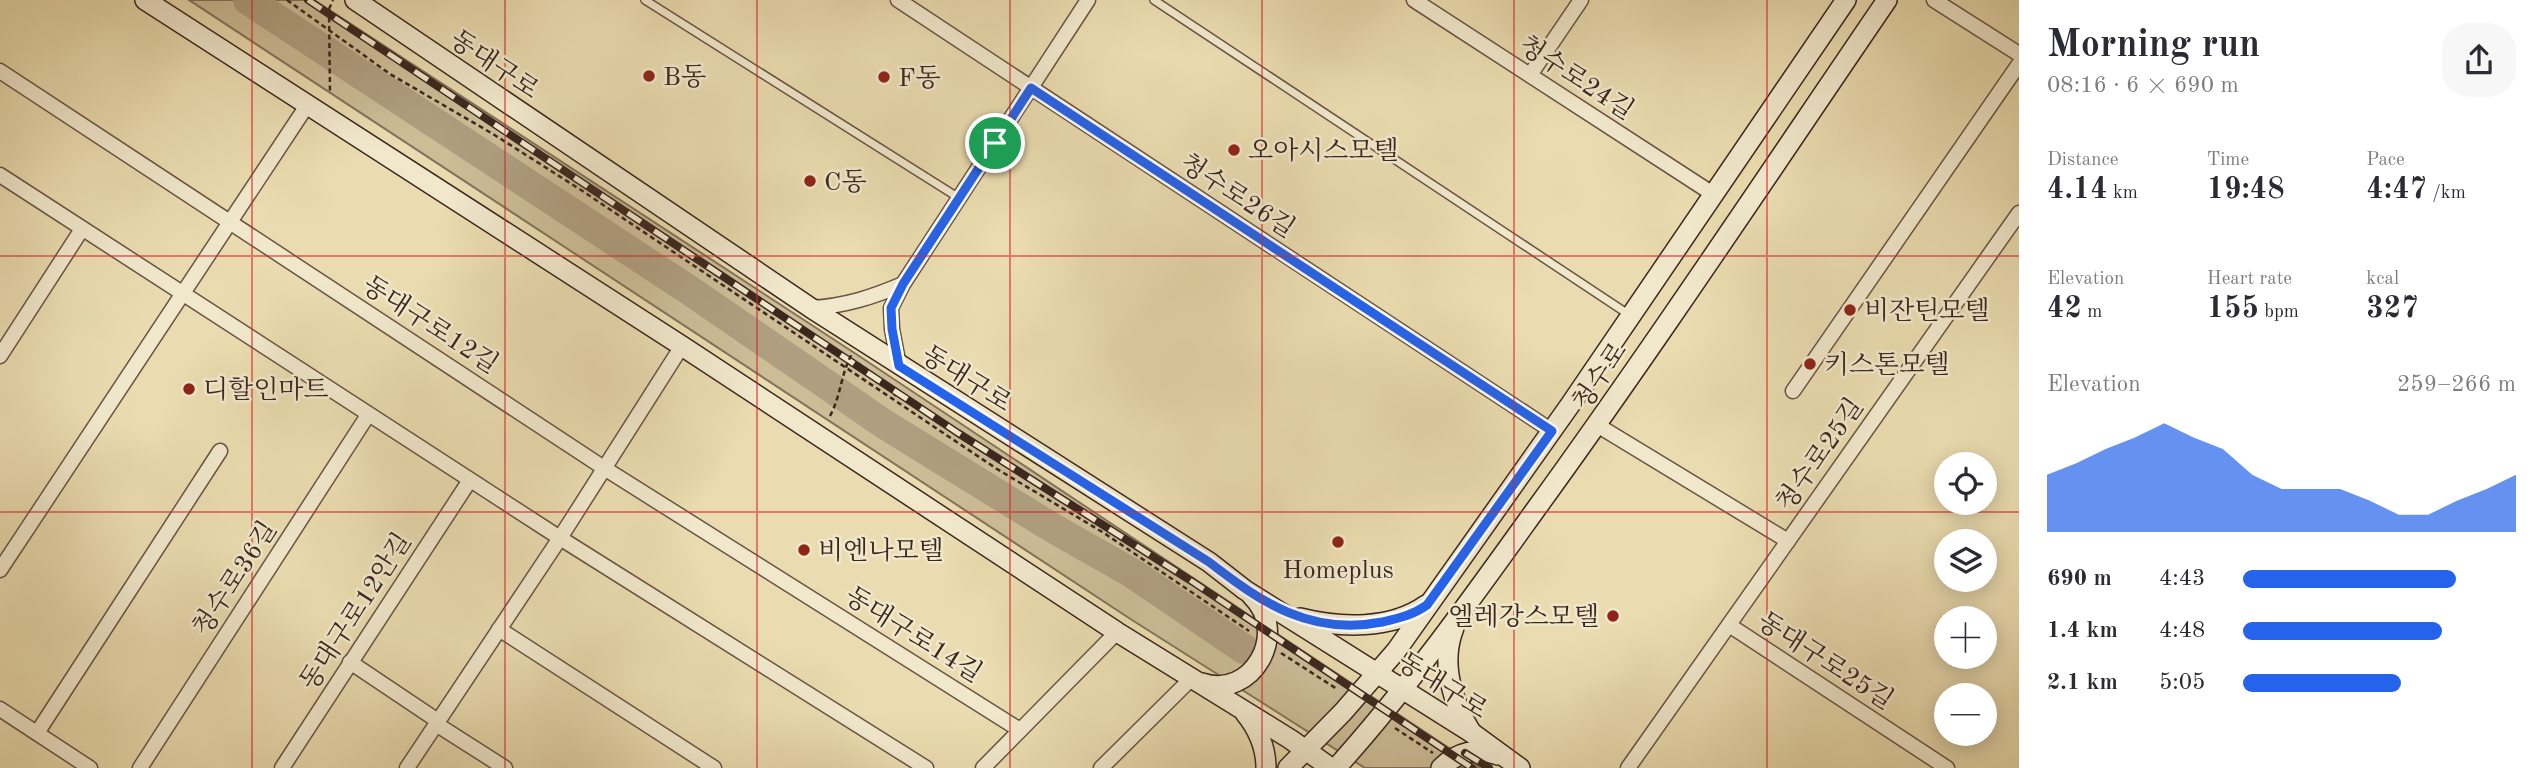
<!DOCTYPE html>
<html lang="en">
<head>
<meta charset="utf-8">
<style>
	:root { --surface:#fff; --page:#f7f7f7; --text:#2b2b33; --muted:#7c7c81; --accent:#2563eb }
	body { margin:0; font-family:"Old Standard TT","Noto Serif KR",serif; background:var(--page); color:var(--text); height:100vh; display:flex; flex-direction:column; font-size:26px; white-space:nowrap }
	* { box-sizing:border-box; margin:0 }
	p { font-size:23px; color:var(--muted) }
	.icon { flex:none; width:38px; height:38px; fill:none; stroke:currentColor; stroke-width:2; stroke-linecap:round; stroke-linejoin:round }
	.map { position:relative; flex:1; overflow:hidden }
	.sheet { display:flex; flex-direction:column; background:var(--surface); width:525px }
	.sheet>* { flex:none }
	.fabs { position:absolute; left:1934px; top:452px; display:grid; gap:14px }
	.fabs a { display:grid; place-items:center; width:63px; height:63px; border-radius:50%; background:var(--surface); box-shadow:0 4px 18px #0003; font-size:35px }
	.pin { position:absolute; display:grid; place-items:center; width:60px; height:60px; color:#fff; margin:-30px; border:4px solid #fff; border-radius:50%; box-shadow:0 2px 7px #0007 }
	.round { display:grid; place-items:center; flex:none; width:74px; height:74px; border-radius:28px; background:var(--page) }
	.summary { display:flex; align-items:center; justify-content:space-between; height:119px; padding:0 28px }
	h1 { font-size:38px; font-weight:700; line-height:52px }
	.metrics { display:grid; grid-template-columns:repeat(3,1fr); gap:10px; height:119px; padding:7px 28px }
	.metrics div { display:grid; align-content:center }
	.metrics b { font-size:30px; font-weight:700 }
	.metrics small { font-size:19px; font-weight:400 }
	.metrics p { font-size:19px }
	.chart { height:196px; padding:14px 28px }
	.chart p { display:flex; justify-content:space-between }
	.chart svg { width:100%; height:126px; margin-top:7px; fill:var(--accent); opacity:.7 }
	ul { padding:0 28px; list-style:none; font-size:23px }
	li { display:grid; grid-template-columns:112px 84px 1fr; align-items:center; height:52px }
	li i { height:18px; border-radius:9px; background:var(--accent) }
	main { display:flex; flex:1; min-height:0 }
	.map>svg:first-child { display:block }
</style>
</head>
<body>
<main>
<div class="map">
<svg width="2019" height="768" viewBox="0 0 2019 768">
	<rect width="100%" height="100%" fill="#eadcb0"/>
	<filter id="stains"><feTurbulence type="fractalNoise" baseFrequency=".00286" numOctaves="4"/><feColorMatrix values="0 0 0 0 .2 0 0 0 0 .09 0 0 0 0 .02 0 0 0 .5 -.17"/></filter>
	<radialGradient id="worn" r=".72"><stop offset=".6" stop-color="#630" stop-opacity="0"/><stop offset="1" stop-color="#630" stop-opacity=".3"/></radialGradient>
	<!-- green -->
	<polygon fill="#ccbd97" stroke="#84725b" stroke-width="2" points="189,0 314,0 853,352 1479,768 1365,768 1132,620"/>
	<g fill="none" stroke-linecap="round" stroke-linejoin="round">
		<!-- river -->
		<polyline stroke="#af9e7f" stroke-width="30" points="248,0 689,290 884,424 1051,527 1132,573 1244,649"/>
		<defs>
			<g id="lane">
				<polyline points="645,0 959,198"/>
				<polyline points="1154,0 1631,316"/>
			</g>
			<g id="street">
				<polyline points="898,0 1552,431"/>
				<polyline points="1414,0 1713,194"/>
				<polyline points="1934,0 2019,54"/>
				<polyline points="0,71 604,468 1020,730"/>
				<polyline points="1530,75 1581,0"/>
				<polyline points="0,175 560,538 926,768"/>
				<path d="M 811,308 C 845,306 873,297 903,284"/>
				<polyline points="0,356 82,229"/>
				<polyline points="899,366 892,329 891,308 903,284 1088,0"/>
				<polyline points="1793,391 2019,64"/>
				<polyline points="1597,425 1788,541"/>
				<polyline points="0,570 308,104"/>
				<polyline points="1729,625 1947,768"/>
				<polyline points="499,629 714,768"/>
				<polyline points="350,662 438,721"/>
				<polyline points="0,709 90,768"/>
				<polyline points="436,724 505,768"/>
				<polyline points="37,733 220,451"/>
				<polyline points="140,768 368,415"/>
				<polyline points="282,768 470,480"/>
				<polyline points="407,768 560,538 682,346"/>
				<polyline points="983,768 1117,632"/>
				<polyline points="1101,768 1191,679"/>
				<polyline points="1628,768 2019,213"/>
			</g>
			<g id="secondary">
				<polyline points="145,0 682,346 1117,632 1290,739 1331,768"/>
				<polyline points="355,0 811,308 1209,562 1245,590 1472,733 1520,768"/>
				<path d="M 1300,618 C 1340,628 1391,630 1426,605"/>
				<path d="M 1454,628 C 1440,663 1452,701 1471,732"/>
				<path d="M 1202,683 C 1252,700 1290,633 1252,596"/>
				<path d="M 1245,713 C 1258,729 1266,748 1266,768"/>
				<polyline points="1288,768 1343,712 1396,651 1570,405 1846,0"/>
				<path d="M 1336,768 C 1409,687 1472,598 1536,509 C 1657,342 1771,170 1887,0"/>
				<path d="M 1441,768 C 1457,752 1477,747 1498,755"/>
			</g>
		</defs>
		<!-- lane casing -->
		<use href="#lane" stroke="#685443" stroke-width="10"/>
		<!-- street casing -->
		<use href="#street" stroke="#685443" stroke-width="17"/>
		<!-- secondary casing -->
		<use href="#secondary" stroke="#3c271f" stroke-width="22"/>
		<!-- path -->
		<g stroke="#3c271f" stroke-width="2.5" stroke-dasharray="5 3.5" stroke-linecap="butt">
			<polyline points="287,0 390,74 493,134 581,190 997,469 1104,533 1249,631"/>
			<polyline points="329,9 333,0"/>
			<polyline points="850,358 898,391 892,399"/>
			<polyline points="1281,653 1337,689"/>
			<polyline points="1395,728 1433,753"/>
		</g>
		<!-- lane -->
		<use href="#lane" stroke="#f1e8cc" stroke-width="7"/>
		<!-- street -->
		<use href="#street" stroke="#f1e8cc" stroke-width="14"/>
		<!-- secondary -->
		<use href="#secondary" stroke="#f1e8cc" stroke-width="19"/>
		<defs>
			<g id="rail">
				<polyline points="308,0 958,433 1193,582 1472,768"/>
				<polyline points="1465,753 1489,768"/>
			</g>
		</defs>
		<!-- rail casing -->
		<use href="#rail" stroke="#3c271f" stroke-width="8"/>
		<!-- rail -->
		<use href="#rail" stroke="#f1e8cc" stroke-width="5" stroke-dasharray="16" stroke-linecap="butt"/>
		<!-- path-bridge -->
		<g stroke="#3c271f" stroke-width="2.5" stroke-dasharray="5 3.5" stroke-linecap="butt">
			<polyline points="329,9 330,93"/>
			<path d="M 830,416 C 841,396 841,372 853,352"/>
		</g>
	</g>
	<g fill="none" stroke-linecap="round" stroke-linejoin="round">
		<defs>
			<path id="route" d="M 1031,88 L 1552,431 L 1427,605 C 1413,615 1399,618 1382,622 C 1311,636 1262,603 1209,562 L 899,366 L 892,329 L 891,308 L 903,284 Z"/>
		</defs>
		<!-- route casing -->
		<use href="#route" stroke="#fff" stroke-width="14"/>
		<!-- route -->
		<use href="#route" stroke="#2563eb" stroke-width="9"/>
	</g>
	<!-- grid -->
	<path fill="none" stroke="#d62828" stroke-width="2" stroke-opacity="0.55" d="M 252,0 L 252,768M 505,0 L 505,768M 757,0 L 757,768M 1010,0 L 1010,768M 1262,0 L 1262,768M 1514,0 L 1514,768M 1767,0 L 1767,768M 0,256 L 2019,256M 0,512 L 2019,512"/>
	<!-- markers -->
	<g fill="#8f2418" stroke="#f1e8cc" stroke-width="2.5">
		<circle cx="649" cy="76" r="7"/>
		<circle cx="884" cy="77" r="7"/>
		<circle cx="1234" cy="150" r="7"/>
		<circle cx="810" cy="181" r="7"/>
		<circle cx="1850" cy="310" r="7"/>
		<circle cx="1810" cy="364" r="7"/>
		<circle cx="189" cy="389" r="7"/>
		<circle cx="1338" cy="542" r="7"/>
		<circle cx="804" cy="550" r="7"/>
		<circle cx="1613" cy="616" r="7"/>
	</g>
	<g text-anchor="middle" stroke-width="5" stroke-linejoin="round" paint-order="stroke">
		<!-- street labels -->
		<g font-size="26" fill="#3c271f" stroke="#f1e8cc">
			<text transform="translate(495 64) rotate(34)" y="9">동대구로</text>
			<text transform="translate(1577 77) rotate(33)" y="9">청수로24길</text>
			<text transform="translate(1238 195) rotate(33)" y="9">청수로26길</text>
			<text transform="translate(431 324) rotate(33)" y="9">동대구로12길</text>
			<text transform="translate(1599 376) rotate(-56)" y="9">청수로</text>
			<text transform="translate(967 378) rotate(32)" y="9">동대구로</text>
			<text transform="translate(1819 454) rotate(-55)" y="9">청수로25길</text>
			<text transform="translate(234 578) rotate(-57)" y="9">청수로36길</text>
			<text transform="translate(355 611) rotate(-57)" y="9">동대구로12안길</text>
			<text transform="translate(914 634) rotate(32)" y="9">동대구로14길</text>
			<text transform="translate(1826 660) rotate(33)" y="9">동대구로25길</text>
			<text transform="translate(1443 685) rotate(32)" y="9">동대구로</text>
		</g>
		<!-- poi labels -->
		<g font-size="26" fill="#3c271f" stroke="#f1e8cc" text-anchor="start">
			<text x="663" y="85">B동</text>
			<text x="898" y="86">F동</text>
			<text x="1248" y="159">오아시스모텔</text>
			<text x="824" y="190">C동</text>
			<text x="1864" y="319">비잔틴모텔</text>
			<text x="1824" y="373">키스톤모텔</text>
			<text x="203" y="398">디할인마트</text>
			<text x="818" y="559">비엔나모텔</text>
			<text x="1338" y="578" text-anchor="middle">Homeplus</text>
			<text x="1599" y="625" text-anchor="end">엘레강스모텔</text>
		</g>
	</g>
	<rect width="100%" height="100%" filter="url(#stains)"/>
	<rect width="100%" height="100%" fill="url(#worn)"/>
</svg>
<div class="fabs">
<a><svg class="icon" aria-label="locate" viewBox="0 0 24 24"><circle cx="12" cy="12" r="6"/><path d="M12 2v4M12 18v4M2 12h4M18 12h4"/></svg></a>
<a><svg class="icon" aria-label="layers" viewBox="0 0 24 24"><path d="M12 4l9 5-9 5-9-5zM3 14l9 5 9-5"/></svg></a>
<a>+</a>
<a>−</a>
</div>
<div class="pin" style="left:995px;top:143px;background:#1e9e55"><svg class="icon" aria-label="arrive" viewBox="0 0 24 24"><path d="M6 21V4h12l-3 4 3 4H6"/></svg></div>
</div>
<section class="sheet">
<div class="summary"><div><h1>Morning run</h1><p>08:16 · 6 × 690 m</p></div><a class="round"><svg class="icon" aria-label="share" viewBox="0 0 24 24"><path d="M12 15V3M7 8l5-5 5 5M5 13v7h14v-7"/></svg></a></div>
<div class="metrics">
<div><p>Distance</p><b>4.14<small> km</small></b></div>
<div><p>Time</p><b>19:48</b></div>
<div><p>Pace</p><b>4:47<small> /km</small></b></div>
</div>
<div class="metrics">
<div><p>Elevation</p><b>42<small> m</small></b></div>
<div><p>Heart rate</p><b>155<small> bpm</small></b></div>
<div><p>kcal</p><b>327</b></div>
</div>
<div class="chart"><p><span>Elevation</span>259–266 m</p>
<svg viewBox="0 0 160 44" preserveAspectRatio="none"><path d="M0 44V24L10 20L20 15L30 11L40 6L50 11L60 15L70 24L80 29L90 29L100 29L110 33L120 38L130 38L140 33L150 29L160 24V44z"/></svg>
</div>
<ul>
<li><b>690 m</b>4:43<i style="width:78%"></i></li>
<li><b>1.4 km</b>4:48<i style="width:73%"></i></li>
<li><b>2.1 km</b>5:05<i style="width:58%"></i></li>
</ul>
</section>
</main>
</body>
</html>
